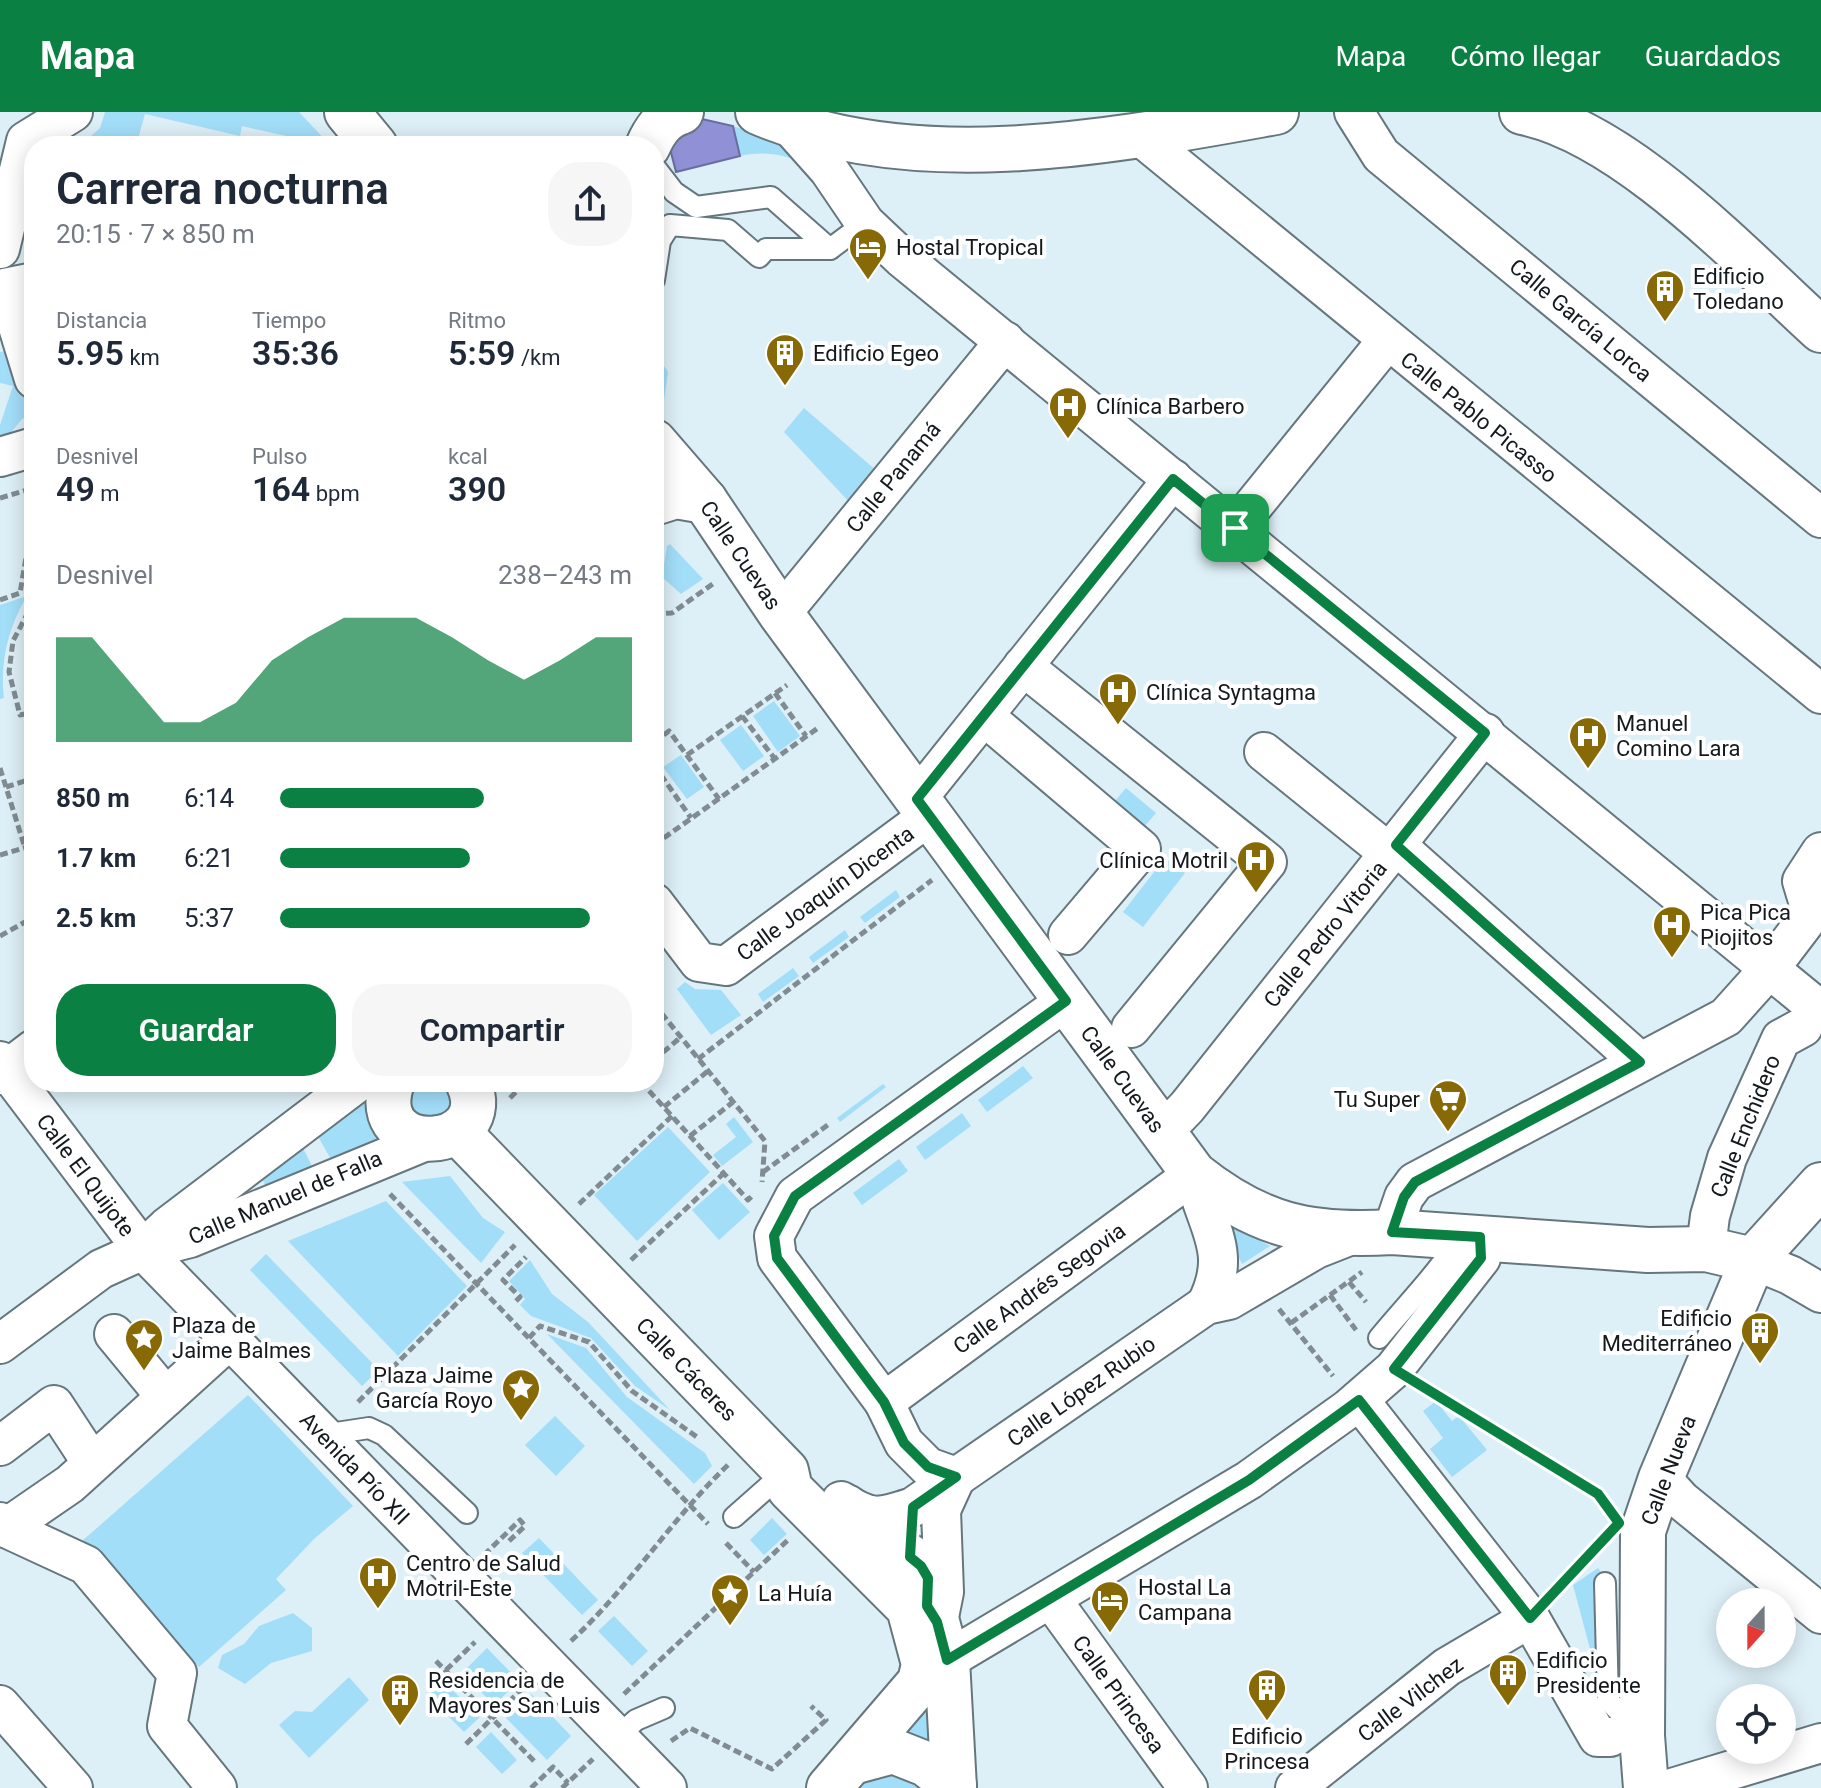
<!DOCTYPE html>
<html lang="es">
<head>
<meta charset="utf-8">
<style>
	:root { --surface:#fff; --page:#f6f6f7; --text:#1f2937; --muted:#747a83; --accent:#0b8043 }
	body { margin:0; font-family:Roboto,sans-serif; background:var(--page); color:var(--text); height:100vh; display:flex; flex-direction:column; font-size:30px; white-space:nowrap }
	* { box-sizing:border-box; margin:0 }
	p { font-size:26px; color:var(--muted) }
	.icon { flex:none; width:44px; height:44px; fill:none; stroke:currentColor; stroke-width:2; stroke-linecap:round; stroke-linejoin:round }
	.map { position:relative; flex:1; overflow:hidden }
	.sheet { position:absolute; left:24px; top:24px; width:640px; height:956px; display:flex; flex-direction:column; background:var(--surface); border-radius:32px; box-shadow:0 4px 20px #0003 }
	.sheet>* { flex:none }
	.needle { width:52px; rotate:201deg }
	.tools { position:absolute; left:1716px; top:1476px; display:grid; gap:16px }
	.tools a { display:grid; place-items:center; width:80px; height:80px; border-radius:50%; background:var(--surface); box-shadow:0 4px 20px #0003; font-size:40px }
	.pin { position:absolute; display:grid; place-items:center; width:68px; height:68px; color:#fff; margin:-34px; border-radius:16px; box-shadow:0 4px 12px #0006 }
	.round { display:grid; place-items:center; flex:none; width:84px; height:84px; border-radius:32px; background:var(--page) }
	.head { display:flex; align-items:center; justify-content:space-between; height:136px; padding:0 32px }
	h1 { font-size:44px; font-weight:600; line-height:60px }
	.figures { display:grid; grid-template-columns:repeat(3,1fr); gap:12px; height:136px; padding:8px 32px }
	.figures div { display:grid; align-content:center }
	.figures b { font-size:34px; font-weight:600 }
	.figures small { font-size:22px; font-weight:400 }
	.figures p { font-size:22px }
	.chart { height:224px; padding:16px 32px }
	.chart p { display:flex; justify-content:space-between }
	.chart svg { width:100%; height:144px; margin-top:8px; fill:var(--accent); opacity:.7 }
	.button { display:flex; gap:16px; margin-top:auto; padding:16px 32px }
	.button a { flex:1; height:92px; border-radius:32px; background:var(--accent); color:#fff; font-size:32px; font-weight:600; line-height:92px; text-align:center }
	.button a+a { background:var(--page); color:var(--text) }
	ul { padding:0 32px; list-style:none; font-size:26px }
	li { display:grid; grid-template-columns:128px 96px 1fr; align-items:center; height:60px }
	li i { height:20px; border-radius:10px; background:var(--accent) }
	header { display:flex; align-items:center; gap:48px; box-sizing:border-box; height:112px; padding:0 40px; background:var(--accent); color:#fff }
	header strong { font-size:38px }
	nav { display:flex; gap:44px; margin-inline-start:auto; font-size:28px }
	.map>svg:first-child { display:block }
</style>
</head>
<body>
<header>
<strong>Mapa</strong>
<nav><a>Mapa</a><a>Cómo llegar</a><a>Guardados</a></nav>
</header>
<div class="map">
<svg width="1821" height="1676" viewBox="0 0 1821 1676">
	<rect width="100%" height="100%" fill="#ddeff7"/>
	<!-- green -->
	<g fill="#a3def9">
		<polygon points="105,0 299,0 331,34 242,14 240,24 145,2 136,34 80,34 100,16"/>
		<path d="M 733,14 L 774,28 L 806,52 C 782,42 766,39 740,44 Z"/>
		<polygon points="14,237 34,302 22,307 0,334 0,313 13,274 0,271 0,240"/>
		<polygon points="664,254 668,260 662,302 654,301 654,256"/>
		<polygon points="804,296 878,360 851,392 784,320"/>
		<polygon points="670,432 703,467 681,482 662,465 667,434"/>
		<path d="M 27,484 C 8,516 0,549 4,586 L 0,587 L 0,493 Z"/>
		<polygon points="774,589 800,624 778,640 753,604"/>
		<polygon points="741,613 764,644 743,659 720,628"/>
		<polygon points="681,643 704,675 687,687 663,655"/>
		<polygon points="1126,676 1156,701 1144,715 1114,690"/>
		<polygon points="1165,746 1185,761 1143,815 1123,800"/>
		<polygon points="896,778 900,785 865,811 860,805"/>
		<polygon points="845,818 849,825 813,851 809,845"/>
		<polygon points="793,856 799,864 763,890 758,882"/>
		<polygon points="685,870 695,877 721,878 741,903 711,923 677,877"/>
		<polygon points="1023,954 1033,966 987,1000 978,988"/>
		<polygon points="364,970 399,1021 338,1060 310,1010"/>
		<polygon points="412,970 451,970 457,982 442,1009 412,1002 408,978"/>
		<polygon points="883,972 886,975 840,1010 837,1006"/>
		<polygon points="962,1001 971,1014 925,1048 916,1035"/>
		<polygon points="734,1005 753,1030 722,1054 713,1043 736,1025 726,1012"/>
		<polygon points="668,1015 710,1060 637,1129 594,1083"/>
		<polygon points="295,1020 320,1070 275,1089 254,1054"/>
		<polygon points="899,1047 908,1059 862,1093 853,1081"/>
		<polygon points="450,1064 483,1106 505,1120 481,1151 402,1070"/>
		<polygon points="723,1071 750,1100 719,1128 692,1098"/>
		<polygon points="386,1089 467,1174 398,1244 288,1129"/>
		<polygon points="1221,1108 1270,1134 1242,1152"/>
		<polygon points="266,1142 379,1258 362,1274 250,1158"/>
		<polygon points="530,1148 552,1182 588,1210 670,1298 635,1274 591,1226 531,1204 520,1193 525,1187 509,1169"/>
		<polygon points="547,1222 586,1236 627,1285 705,1341 712,1354 694,1372"/>
		<polygon points="248,1283 353,1394 315,1426 276,1467 286,1478 199,1555 81,1430"/>
		<polygon points="1436,1289 1452,1309 1459,1304 1487,1338 1452,1365 1430,1337 1443,1326 1423,1299"/>
		<polygon points="555,1304 585,1334 556,1364 525,1333"/>
		<polygon points="772,1406 787,1422 764,1443 750,1428"/>
		<polygon points="539,1426 598,1488 582,1503 522,1441"/>
		<polygon points="1598,1456 1604,1464 1597,1465 1597,1563 1573,1473"/>
		<polygon points="293,1501 312,1516 312,1539 271,1551 245,1572 218,1556 222,1543 244,1532 259,1514"/>
		<polygon points="614,1504 648,1539 632,1554 598,1519"/>
		<polygon points="487,1536 519,1569 494,1593 462,1561"/>
		<polygon points="349,1565 369,1588 309,1646 279,1613 295,1599 312,1600"/>
		<polygon points="934,1568 940,1643 898,1618"/>
		<polygon points="443,1569 480,1605 464,1620 428,1584"/>
		<polygon points="531,1582 571,1624 547,1648 506,1606"/>
		<polygon points="491,1620 517,1648 502,1662 476,1635"/>
		<polygon points="886,1662 906,1667 918,1676 855,1676 862,1669"/>
	</g>
	<!-- water -->
	<polygon fill="#8f90d5" stroke="#6a6c9e" stroke-width="2" points="702,7 733,14 740,44 676,60 667,25 685,11"/>
	<g fill="none" stroke-linecap="round" stroke-linejoin="round">
		<defs>
			<g id="lane">
				<polyline points="654,54 674,80 696,95 771,85 830,137"/>
				<polyline points="654,168 660,129 670,113 728,118 759,145 766,137 830,137 865,111"/>
				<path d="M 1379,1226 C 1404,1195 1443,1156 1461,1123"/>
				<polyline points="323,1323 369,1316 384,1323 467,1401"/>
				<polyline points="734,1405 786,1359"/>
				<polyline points="1605,1471 1608,1588 1639,1621"/>
				<polyline points="617,1625 636,1608 664,1596"/>
			</g>
			<g id="street">
				<polyline points="1354,0 1381,43 1821,406"/>
				<polyline points="789,13 829,58 865,111 902,146 1821,899"/>
				<polyline points="1140,24 1821,582"/>
				<polyline points="0,137 26,29 73,0"/>
				<polyline points="7,179 34,267"/>
				<polyline points="0,345 34,335"/>
				<polyline points="1235,416 1386,230"/>
				<polyline points="781,502 1005,229"/>
				<polyline points="1023,554 1267,750 1131,916"/>
				<polyline points="984,604 1141,737 1068,823"/>
				<polyline points="1264,640 1389,741"/>
				<polyline points="917,687 1173,367"/>
				<polyline points="1396,733 1640,950"/>
				<polyline points="654,791 699,850 726,854 929,704"/>
				<polyline points="1812,802 1802,769 1821,740"/>
				<polyline points="0,949 143,1138 667,1676"/>
				<polyline points="0,963 34,937"/>
				<polyline points="1163,1020 1187,995 1485,621"/>
				<polyline points="1392,1120 1404,1085 1415,1070 1726,905 1770,856 1821,789"/>
				<polyline points="1707,1127 1710,1104 1727,1046 1781,927 1803,915"/>
				<polyline points="151,1130 167,1115 358,970"/>
				<polyline points="1753,1148 1790,1163 1821,1181"/>
				<polyline points="114,1222 166,1285"/>
				<polyline points="0,1232 101,1157 143,1138 190,1126 426,1029"/>
				<polyline points="1359,1288 1530,1506 1598,1625 1610,1625"/>
				<path d="M 884,1290 L 1194,1062 C 1206,1116 1234,1139 1206,1193"/>
				<polyline points="0,1334 54,1293 92,1351"/>
				<polyline points="956,1365 928,1355 904,1331 884,1290 777,1146 774,1124 795,1084 1066,889"/>
				<polyline points="1661,1366 1681,1388 1821,1502"/>
				<path d="M 841,1389 C 872,1409 879,1406 913,1395 L 1206,1193 L 1229,1188 L 1316,1137 L 1354,1122"/>
				<polyline points="0,1410 6,1416 86,1453 177,1561 167,1614 217,1676"/>
				<polyline points="6,1416 70,1372 230,1227"/>
				<polyline points="1051,1487 1188,1676"/>
				<polyline points="940,1500 944,1480 941,1398 956,1365"/>
				<polyline points="947,1548 1249,1368 1348,1297 1394,1257 1481,1146 1480,1125"/>
				<polyline points="0,1593 73,1676"/>
				<polyline points="1295,1676 1447,1555 1530,1506"/>
				<polyline points="1672,1676 1821,1631"/>
			</g>
			<g id="secondary">
				<polyline points="347,0 375,34"/>
				<path d="M 758,0 C 916,68 1114,29 1276,0"/>
				<path d="M 1522,0 C 1625,20 1744,148 1821,218"/>
				<path d="M 648,34 C 655,18 664,5 681,0"/>
				<polyline points="0,180 34,173"/>
				<path d="M 654,330 L 705,389 L 781,502 L 1194,1062 C 1259,1114 1310,1125 1392,1120 L 1648,1138 L 1706,1137 L 1753,1148"/>
				<polyline points="654,391 676,384 705,389"/>
				<path d="M 392,970 C 365,1051 501,1040 468,970"/>
				<polyline points="458,1020 786,1359 790,1377 909,1496 924,1552 920,1570 829,1676"/>
				<polyline points="846,1395 864,1418 910,1445 921,1454 928,1466 927,1494 937,1510 947,1548 954,1676"/>
				<polyline points="856,1649 893,1639 926,1652 954,1674"/>
				<polyline points="1646,1676 1642,1624 1643,1419 1661,1366 1753,1148 1821,1073"/>
			</g>
		</defs>
		<!-- lane casing -->
		<use href="#lane" stroke="#66767d" stroke-width="24"/>
		<!-- street casing -->
		<use href="#street" stroke="#66767d" stroke-width="42"/>
		<!-- secondary casing -->
		<use href="#secondary" stroke="#66767d" stroke-width="48"/>
		<!-- path -->
		<g stroke="#808c92" stroke-width="5" stroke-dasharray="8 4" stroke-linecap="butt">
			<polyline points="0,386 34,376"/>
			<polyline points="0,488 20,481 34,398"/>
			<polyline points="34,489 13,529 9,560 20,603 34,600"/>
			<polyline points="654,502 672,501 714,471"/>
			<polyline points="775,581 806,624"/>
			<polyline points="742,604 775,647"/>
			<polyline points="654,630 669,619 719,687"/>
			<polyline points="687,643 787,573"/>
			<polyline points="654,653 691,706"/>
			<polyline points="0,656 25,736"/>
			<polyline points="6,675 34,666"/>
			<polyline points="654,733 818,616"/>
			<polyline points="0,743 34,733"/>
			<polyline points="0,824 34,805"/>
			<polyline points="654,892 765,1029 762,1070"/>
			<polyline points="698,947 932,768"/>
			<polyline points="654,948 681,925"/>
			<polyline points="641,970 748,1088 754,1082"/>
			<polyline points="510,986 526,970"/>
			<polyline points="664,995 708,959"/>
			<polyline points="690,1024 733,990"/>
			<polyline points="763,1060 829,1012"/>
			<polyline points="390,1082 708,1412"/>
			<polyline points="579,1092 672,1004"/>
			<polyline points="631,1148 724,1061"/>
			<polyline points="1349,1170 1366,1190"/>
			<polyline points="1330,1183 1356,1218"/>
			<polyline points="516,1189 520,1185 503,1168 526,1145"/>
			<polyline points="1279,1197 1333,1264"/>
			<polyline points="1291,1211 1362,1160"/>
			<polyline points="529,1226 540,1214 589,1230 632,1279 697,1325"/>
			<polyline points="1424,1275 1598,1382 1611,1400"/>
			<polyline points="358,1290 515,1133"/>
			<polyline points="726,1431 754,1460"/>
			<polyline points="484,1443 520,1408 525,1414 509,1429"/>
			<polyline points="1552,1482 1606,1425"/>
			<path d="M 571,1529 C 630,1475 670,1408 729,1352"/>
			<polyline points="436,1549 536,1651"/>
			<polyline points="446,1558 475,1530"/>
			<polyline points="624,1582 789,1427"/>
			<polyline points="671,1629 690,1616 772,1657 826,1608 811,1594"/>
			<polyline points="466,1632 522,1577"/>
			<polyline points="531,1676 553,1655 568,1671"/>
			<polyline points="562,1676 593,1647"/>
		</g>
		<!-- lane -->
		<use href="#lane" stroke="#fff" stroke-width="20"/>
		<!-- street -->
		<use href="#street" stroke="#fff" stroke-width="38"/>
		<!-- secondary -->
		<use href="#secondary" stroke="#fff" stroke-width="44"/>
	</g>
	<g fill="none" stroke-linecap="round" stroke-linejoin="round">
		<defs>
			<polygon id="route" points="1173,367 1485,621 1396,733 1640,950 1415,1070 1404,1085 1392,1120 1480,1125 1481,1146 1394,1257 1598,1382 1619,1411 1530,1506 1359,1288 1249,1368 947,1548 937,1510 927,1494 928,1466 921,1454 910,1445 913,1395 956,1365 928,1355 904,1331 884,1290 777,1146 774,1124 795,1084 1066,889 917,687"/>
		</defs>
		<!-- route casing -->
		<use href="#route" stroke="#fff" stroke-width="16"/>
		<!-- route -->
		<use href="#route" stroke="#0b8043" stroke-width="10"/>
	</g>
	<!-- icons -->
	<defs>
		<symbol id="hotel-pin" viewBox="-11 -11 22 30"><path d="M0 17L-7.5 6A9.5 9.5 0 1 1 7.5 6Z" fill="#876905" stroke="#fff"/><path d="M-6-4.5h1.5V1H6V5H4.5V3h-9V5H-6ZM-4 0a1.8 1.8 0 1 1 3.6 0ZM.5 0V-2.5h3Q6-2.5 6 0Z" fill="#fff"/></symbol>
		<symbol id="building-pin" viewBox="-11 -11 22 30"><path d="M0 17L-7.5 6A9.5 9.5 0 1 1 7.5 6Z" fill="#876905" stroke="#fff"/><path d="M-4-6H4V6H1V3H-1V6H-4ZM-2.5-4.3h1.7v1.8h-1.7ZM.8-4.3h1.7v1.8H.8ZM-2.5-1h1.7V.8h-1.7ZM.8-1h1.7V.8H.8Z" fill="#fff"/></symbol>
		<symbol id="hospital-pin" viewBox="-11 -11 22 30"><path d="M0 17L-7.5 6A9.5 9.5 0 1 1 7.5 6Z" fill="#876905" stroke="#fff"/><path d="M-5-5h3v3.5h4V-5h3V5h-3V1.5h-4V5h-3Z" fill="#fff"/></symbol>
		<symbol id="supermarket-pin" viewBox="-11 -11 22 30"><path d="M0 17L-7.5 6A9.5 9.5 0 1 1 7.5 6Z" fill="#876905" stroke="#fff"/><path d="M-6-5.5h2.5l.6 2H6L4.5 2H-2.5L-4.4-4H-6ZM-1.5 3.2a1.3 1.3 0 1 0 .1 0ZM3 3.2a1.3 1.3 0 1 0 .1 0Z" fill="#fff"/></symbol>
		<symbol id="sight-pin" viewBox="-11 -11 22 30"><path d="M0 17L-7.5 6A9.5 9.5 0 1 1 7.5 6Z" fill="#876905" stroke="#fff"/><path d="M0-6L1.8-2.2L6-1.7L2.9 1.2L3.7 5.4L0 3.3L-3.7 5.4L-2.9 1.2L-6-1.7L-1.8-2.2Z" fill="#fff"/></symbol>
	</defs>
	<g fill-rule="evenodd">
		<use href="#hotel-pin" x="846" y="113" width="44" height="60"/>
		<use href="#building-pin" x="1643" y="155" width="44" height="60"/>
		<use href="#building-pin" x="763" y="219" width="44" height="60"/>
		<use href="#hospital-pin" x="1046" y="272" width="44" height="60"/>
		<use href="#hospital-pin" x="1096" y="558" width="44" height="60"/>
		<use href="#hospital-pin" x="1566" y="602" width="44" height="60"/>
		<use href="#hospital-pin" x="1234" y="726" width="44" height="60"/>
		<use href="#hospital-pin" x="1650" y="791" width="44" height="60"/>
		<use href="#supermarket-pin" x="1426" y="965" width="44" height="60"/>
		<use href="#building-pin" x="1738" y="1197" width="44" height="60"/>
		<use href="#sight-pin" x="122" y="1204" width="44" height="60"/>
		<use href="#sight-pin" x="499" y="1254" width="44" height="60"/>
		<use href="#hospital-pin" x="356" y="1442" width="44" height="60"/>
		<use href="#sight-pin" x="708" y="1459" width="44" height="60"/>
		<use href="#hotel-pin" x="1088" y="1466" width="44" height="60"/>
		<use href="#building-pin" x="1486" y="1539" width="44" height="60"/>
		<use href="#building-pin" x="1245" y="1554" width="44" height="60"/>
		<use href="#building-pin" x="378" y="1559" width="44" height="60"/>
	</g>
	<g text-anchor="middle" stroke-width="8" stroke-linejoin="round" paint-order="stroke">
		<!-- poi labels -->
		<g font-size="22" fill="#13191c" stroke="#fff" text-anchor="start">
			<text x="896" y="143">Hostal Tropical</text>
			<text x="1693" y="172">Edificio<tspan x="1693" dy="25">Toledano</tspan></text>
			<text x="813" y="249">Edificio Egeo</text>
			<text x="1096" y="302">Clínica Barbero</text>
			<text x="1146" y="588">Clínica Syntagma</text>
			<text x="1616" y="619">Manuel<tspan x="1616" dy="25">Comino Lara</tspan></text>
			<text x="1228" y="756" text-anchor="end">Clínica Motril</text>
			<text x="1700" y="808">Pica Pica<tspan x="1700" dy="25">Piojitos</tspan></text>
			<text x="1420" y="995" text-anchor="end">Tu Super</text>
			<text x="1732" y="1214" text-anchor="end">Edificio<tspan x="1732" dy="25">Mediterráneo</tspan></text>
			<text x="172" y="1221">Plaza de<tspan x="172" dy="25">Jaime Balmes</tspan></text>
			<text x="493" y="1271" text-anchor="end">Plaza Jaime<tspan x="493" dy="25">García Royo</tspan></text>
			<text x="406" y="1459">Centro de Salud<tspan x="406" dy="25">Motril-Este</tspan></text>
			<text x="1138" y="1483">Hostal La<tspan x="1138" dy="25">Campana</tspan></text>
			<text x="758" y="1489">La Huía</text>
			<text x="1536" y="1556">Edificio<tspan x="1536" dy="25">Presidente</tspan></text>
			<text x="428" y="1576">Residencia de<tspan x="428" dy="25">Mayores San Luis</tspan></text>
			<text x="1267" y="1632" text-anchor="middle">Edificio<tspan x="1267" dy="25">Princesa</tspan></text>
		</g>
		<!-- street labels -->
		<g font-size="22" fill="#13191c" stroke="#fff">
			<text transform="translate(1581 208) rotate(40)" y="8">Calle García Lorca</text>
			<text transform="translate(1479 305) rotate(39)" y="8">Calle Pablo Picasso</text>
			<text transform="translate(893 365) rotate(-51)" y="8">Calle Panamá</text>
			<text transform="translate(741 443) rotate(56)" y="8">Calle Cuevas</text>
			<text transform="translate(825 781) rotate(-36)" y="8">Calle Joaquín Dicenta</text>
			<text transform="translate(1325 822) rotate(-51)" y="8">Calle Pedro Vitoria</text>
			<text transform="translate(1123 967) rotate(54)" y="8">Calle Cuevas</text>
			<text transform="translate(1745 1014) rotate(-68)" y="8">Calle Enchidero</text>
			<text transform="translate(86 1063) rotate(53)" y="8">Calle El Quijote</text>
			<text transform="translate(285 1085) rotate(-23)" y="8">Calle Manuel de Falla</text>
			<text transform="translate(1039 1176) rotate(-36)" y="8">Calle Andrés Segovia</text>
			<text transform="translate(687 1257) rotate(46)" y="8">Calle Cáceres</text>
			<text transform="translate(1081 1279) rotate(-35)" y="8">Calle López Rubio</text>
			<text transform="translate(355 1356) rotate(46)" y="8">Avenida Pío XII</text>
			<text transform="translate(1668 1358) rotate(-69)" y="8">Calle Nueva</text>
			<text transform="translate(1119 1582) rotate(54)" y="8">Calle Princesa</text>
			<text transform="translate(1410 1587) rotate(-37)" y="8">Calle Vilchez</text>
		</g>
	</g>
</svg>
<div class="tools">
<a><svg class="needle" viewBox="-14 -14 28 28"><path d="M0-13l5 13h-10z" fill="#e53935"/><path d="M0 13l5-13h-10z" fill="#747a83"/></svg></a>
<a><svg class="icon" aria-label="locate" viewBox="0 0 24 24"><circle cx="12" cy="12" r="6"/><path d="M12 2v4M12 18v4M2 12h4M18 12h4"/></svg></a>
</div>
<div class="pin" style="left:1235px;top:416px;background:#1e9e55"><svg class="icon" aria-label="arrive" viewBox="0 0 24 24"><path d="M6 21V4h12l-3 4 3 4H6"/></svg></div>
<section class="sheet">
<div class="head"><div><h1>Carrera nocturna</h1><p>20:15 · 7 × 850 m</p></div><a class="round"><svg class="icon" aria-label="share" viewBox="0 0 24 24"><path d="M12 15V3M7 8l5-5 5 5M5 13v7h14v-7"/></svg></a></div>
<div class="figures">
<div><p>Distancia</p><b>5.95<small> km</small></b></div>
<div><p>Tiempo</p><b>35:36</b></div>
<div><p>Ritmo</p><b>5:59<small> /km</small></b></div>
</div>
<div class="figures">
<div><p>Desnivel</p><b>49<small> m</small></b></div>
<div><p>Pulso</p><b>164<small> bpm</small></b></div>
<div><p>kcal</p><b>390</b></div>
</div>
<div class="chart"><p><span>Desnivel</span>238–243 m</p>
<svg viewBox="0 0 160 44" preserveAspectRatio="none"><path d="M0 44V12L10 12L20 25L30 38L40 38L50 32L60 19L70 12L80 6L90 6L100 6L110 12L120 19L130 25L140 19L150 12L160 12V44z"/></svg>
</div>
<ul>
<li><b>850 m</b>6:14<i style="width:58%"></i></li>
<li><b>1.7 km</b>6:21<i style="width:54%"></i></li>
<li><b>2.5 km</b>5:37<i style="width:88%"></i></li>
</ul>
<div class="button"><a>Guardar</a><a>Compartir</a></div>
</section>
</div>
</body>
</html>
